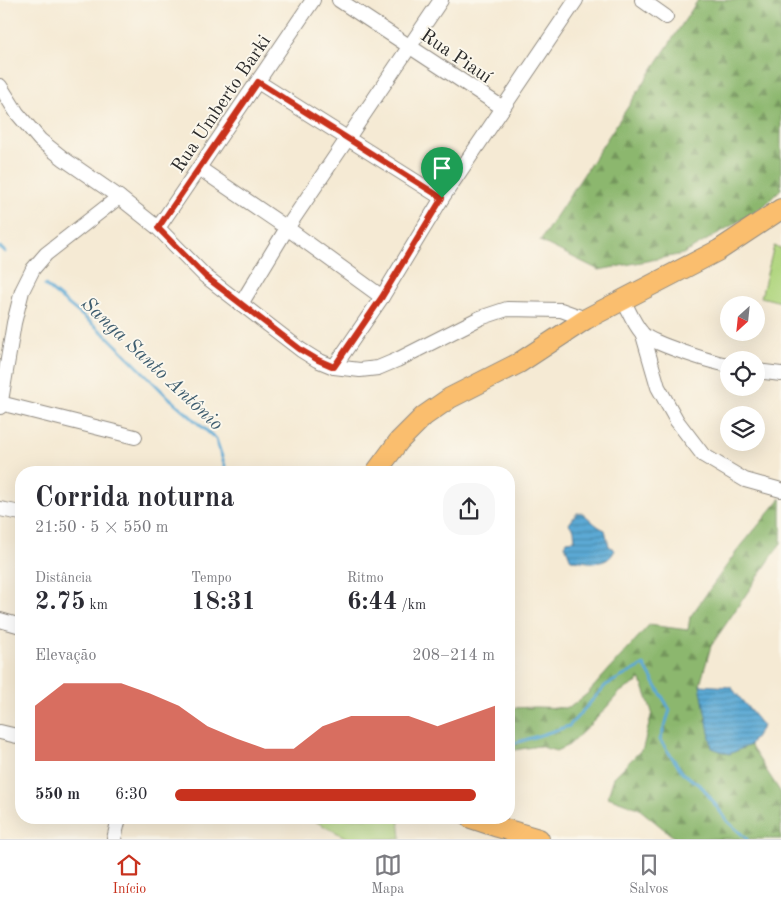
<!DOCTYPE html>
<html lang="pt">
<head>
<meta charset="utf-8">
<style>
	:root { --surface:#fff; --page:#f7f7f7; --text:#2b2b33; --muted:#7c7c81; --line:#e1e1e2; --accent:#c8321e }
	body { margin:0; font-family:"Old Standard TT",serif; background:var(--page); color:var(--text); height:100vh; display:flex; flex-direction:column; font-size:19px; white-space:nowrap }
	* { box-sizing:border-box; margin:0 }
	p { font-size:16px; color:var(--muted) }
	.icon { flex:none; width:28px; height:28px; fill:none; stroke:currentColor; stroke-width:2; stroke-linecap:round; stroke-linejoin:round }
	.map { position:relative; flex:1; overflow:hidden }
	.side { position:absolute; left:15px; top:466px; width:500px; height:358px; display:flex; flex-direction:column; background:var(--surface); border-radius:20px; box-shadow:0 5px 20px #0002 }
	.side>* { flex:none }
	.needle { width:32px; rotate:207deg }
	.fabs { position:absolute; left:720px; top:296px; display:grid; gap:10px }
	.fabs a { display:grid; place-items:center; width:45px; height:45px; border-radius:50%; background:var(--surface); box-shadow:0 5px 20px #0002; font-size:25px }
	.pin { position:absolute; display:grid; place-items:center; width:42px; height:42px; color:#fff; margin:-51px -21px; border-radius:50% 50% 50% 0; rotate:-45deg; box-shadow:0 0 5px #0007 }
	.pin .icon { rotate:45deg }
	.round { display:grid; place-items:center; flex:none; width:52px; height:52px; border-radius:20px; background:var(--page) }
	.head { display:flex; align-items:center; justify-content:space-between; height:85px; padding:0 20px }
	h1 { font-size:28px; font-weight:700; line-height:38px }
	.stats { display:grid; grid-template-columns:repeat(3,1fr); gap:8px; height:85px; padding:5px 20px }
	.stats div { display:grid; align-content:center }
	.stats b { font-size:25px; font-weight:700 }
	.stats small { font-size:14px; font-weight:400 }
	.stats p { font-size:14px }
	.chart { height:140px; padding:10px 20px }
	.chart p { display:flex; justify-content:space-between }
	.chart svg { width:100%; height:90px; margin-top:5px; fill:var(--accent); opacity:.7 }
	ul { padding:0 20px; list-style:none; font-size:16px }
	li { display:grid; grid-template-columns:80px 60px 1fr; align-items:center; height:38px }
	li i { height:12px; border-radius:6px; background:var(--accent) }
	.dock { display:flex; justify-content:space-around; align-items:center; height:70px; border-top:1px solid var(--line); background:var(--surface); font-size:14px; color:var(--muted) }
	.dock a { display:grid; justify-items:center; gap:2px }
	.dock .active { color:var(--accent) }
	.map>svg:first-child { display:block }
</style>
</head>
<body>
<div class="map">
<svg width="781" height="839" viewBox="0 0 781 839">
	<defs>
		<pattern id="forest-firs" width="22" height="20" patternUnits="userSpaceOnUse" patternTransform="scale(1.25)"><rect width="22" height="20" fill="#8cb76e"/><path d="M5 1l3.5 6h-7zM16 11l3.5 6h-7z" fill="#73955b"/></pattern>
		<pattern id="water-rules" width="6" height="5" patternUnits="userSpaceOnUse" patternTransform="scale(1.25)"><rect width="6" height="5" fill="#5ba9d4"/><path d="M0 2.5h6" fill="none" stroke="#4b8aac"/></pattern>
	</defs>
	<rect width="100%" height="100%" fill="#fbf7ec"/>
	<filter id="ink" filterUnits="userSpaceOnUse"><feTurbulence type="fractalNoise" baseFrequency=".02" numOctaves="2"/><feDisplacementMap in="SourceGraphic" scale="10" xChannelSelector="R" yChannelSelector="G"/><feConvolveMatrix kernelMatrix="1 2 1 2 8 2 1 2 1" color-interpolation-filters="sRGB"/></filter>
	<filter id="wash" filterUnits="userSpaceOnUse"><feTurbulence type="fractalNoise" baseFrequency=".0096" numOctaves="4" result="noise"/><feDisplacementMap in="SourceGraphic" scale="20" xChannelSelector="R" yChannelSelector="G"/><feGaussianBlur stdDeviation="1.12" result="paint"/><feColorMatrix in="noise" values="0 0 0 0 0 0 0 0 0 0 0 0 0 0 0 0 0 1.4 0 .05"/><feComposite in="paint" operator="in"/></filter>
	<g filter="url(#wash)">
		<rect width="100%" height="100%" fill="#f5ead4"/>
		<!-- grass -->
		<g fill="#b1d680" stroke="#6e8056">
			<polygon points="774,246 781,248 781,302 761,297"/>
			<polygon points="309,818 399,818 401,839 349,839"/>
		</g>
		<!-- forest -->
		<g fill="url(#forest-firs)" stroke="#5c714c">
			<polygon points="698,0 781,0 781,189 763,207 683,254 599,270 540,241"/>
			<polygon points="781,498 781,543 711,646 700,685 729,754 750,745 781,793 781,839 676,839 638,808 608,797 614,777 643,748 652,712 641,680 620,692 598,717 569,745 556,751 538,746 509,751 509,708 536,707 569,708 587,694 649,625 688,630 690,617 737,551"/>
		</g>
		<!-- water -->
		<g fill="url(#water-rules)" stroke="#436a80">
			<path d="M 577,513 L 582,513 C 591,519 595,526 605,530 L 609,546 L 615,550 C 606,569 589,561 571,560 L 565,545 L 567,541 L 575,540 L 574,530 L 569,524 Z"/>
			<polygon points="700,685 731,687 763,726 750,745 729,754 712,748"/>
		</g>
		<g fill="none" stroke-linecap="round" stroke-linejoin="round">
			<!-- stream -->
			<g stroke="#5ba9d4" stroke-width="3">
				<polyline points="0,247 5,252"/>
				<polyline points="45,285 107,336 166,395 216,439 227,472"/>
				<polyline points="509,745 569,726 606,685 644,665 670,710 660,740 683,773 703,788 728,822 747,839"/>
			</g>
		</g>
	</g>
	<g filter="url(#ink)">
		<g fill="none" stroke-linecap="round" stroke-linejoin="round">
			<defs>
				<g id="minor">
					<polyline points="339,0 503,108"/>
					<polyline points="642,0 666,17"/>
					<polyline points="258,82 442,198"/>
					<polyline points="0,86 17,113 40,140 64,159 119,197 158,228 205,276 301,350 317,360 334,367 360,370 378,368 397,360 480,318 507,309 561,310 586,319"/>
					<polyline points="199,168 287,228 382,297"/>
					<polyline points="158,228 313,0"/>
					<path d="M 623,300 C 629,311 634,324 642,333 C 650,343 714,363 729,365"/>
					<polyline points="241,304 287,228 441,0"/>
					<polyline points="643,335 658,387 677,421 703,455 745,480 781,490"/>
					<polyline points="334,367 382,297 442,198 576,0"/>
					<polyline points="756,371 781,374"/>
					<polyline points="0,403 135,437"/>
					<polyline points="0,407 14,323 22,291 33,269 46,254 119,197"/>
					<polyline points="0,509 21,513"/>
					<polyline points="0,620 21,626"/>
					<polyline points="0,732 21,737"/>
					<polyline points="114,839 119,818"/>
				</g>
				<g id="highway">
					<polyline points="376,472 399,441 424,416 450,398 519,363 586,319 719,250 781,209"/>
					<polyline points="471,818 498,827 539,839"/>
				</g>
			</defs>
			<!-- minor casing -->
			<use href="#minor" stroke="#908a80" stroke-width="16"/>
			<!-- highway casing -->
			<use href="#highway" stroke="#908a80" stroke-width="22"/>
			<!-- minor -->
			<use href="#minor" stroke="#fff" stroke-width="14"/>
			<!-- highway -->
			<use href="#highway" stroke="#fabe6e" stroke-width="20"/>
		</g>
	</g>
	<g fill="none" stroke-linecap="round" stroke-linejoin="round" filter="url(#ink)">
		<defs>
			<polygon id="route" points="258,82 442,198 382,297 334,367 318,360 301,350 205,276 158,228"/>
		</defs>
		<!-- route casing -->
		<use href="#route" stroke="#fff" stroke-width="10"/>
		<!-- route -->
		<use href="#route" stroke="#c8321e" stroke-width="6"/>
	</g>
	<g text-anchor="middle" stroke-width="4" stroke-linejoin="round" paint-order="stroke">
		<!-- street labels -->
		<g font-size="19" fill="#2b2b2b" stroke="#fbf7ec">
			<text transform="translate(457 55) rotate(34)" y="7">Rua Piauí</text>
			<text transform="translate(220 103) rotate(-56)" y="7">Rua Umberto Barki</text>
		</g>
		<!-- water labels -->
		<g font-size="20" font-style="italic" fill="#3e5d6f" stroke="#fbf7ec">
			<text transform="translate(153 363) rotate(43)" y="7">Sanga Santo Antônio</text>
		</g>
	</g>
</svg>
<div class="fabs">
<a><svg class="needle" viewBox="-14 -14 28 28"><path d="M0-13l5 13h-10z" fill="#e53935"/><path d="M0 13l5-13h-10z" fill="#7c7c81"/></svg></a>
<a><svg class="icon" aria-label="locate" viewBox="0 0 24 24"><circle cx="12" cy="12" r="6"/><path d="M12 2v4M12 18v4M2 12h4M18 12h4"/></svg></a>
<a><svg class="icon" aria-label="layers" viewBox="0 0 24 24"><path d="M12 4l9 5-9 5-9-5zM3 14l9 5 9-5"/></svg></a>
</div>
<div class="pin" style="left:442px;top:198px;background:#1e9e55"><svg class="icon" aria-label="arrive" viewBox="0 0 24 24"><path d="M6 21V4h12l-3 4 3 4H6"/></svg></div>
<section class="side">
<div class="head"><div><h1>Corrida noturna</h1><p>21:50 · 5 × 550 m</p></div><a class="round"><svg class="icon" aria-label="share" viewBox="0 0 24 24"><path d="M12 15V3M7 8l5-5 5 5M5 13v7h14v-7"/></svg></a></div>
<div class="stats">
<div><p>Distância</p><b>2.75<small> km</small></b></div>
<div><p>Tempo</p><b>18:31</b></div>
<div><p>Ritmo</p><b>6:44<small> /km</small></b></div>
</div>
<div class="chart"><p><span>Elevação</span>208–214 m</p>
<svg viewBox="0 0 160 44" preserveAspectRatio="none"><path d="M0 44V17L10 6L20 6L30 6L40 11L50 17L60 27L70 33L80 38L90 38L100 27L110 22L120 22L130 22L140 27L150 22L160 17V44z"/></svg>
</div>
<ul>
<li><b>550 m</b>6:30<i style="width:94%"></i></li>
</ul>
</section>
</div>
<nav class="dock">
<a class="active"><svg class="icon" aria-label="home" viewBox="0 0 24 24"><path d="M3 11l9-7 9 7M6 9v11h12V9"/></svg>Início</a>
<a><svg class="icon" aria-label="map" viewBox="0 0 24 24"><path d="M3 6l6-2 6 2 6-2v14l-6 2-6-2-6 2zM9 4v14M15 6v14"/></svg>Mapa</a>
<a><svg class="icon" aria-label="saved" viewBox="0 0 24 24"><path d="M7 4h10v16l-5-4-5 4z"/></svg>Salvos</a>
</nav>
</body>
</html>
